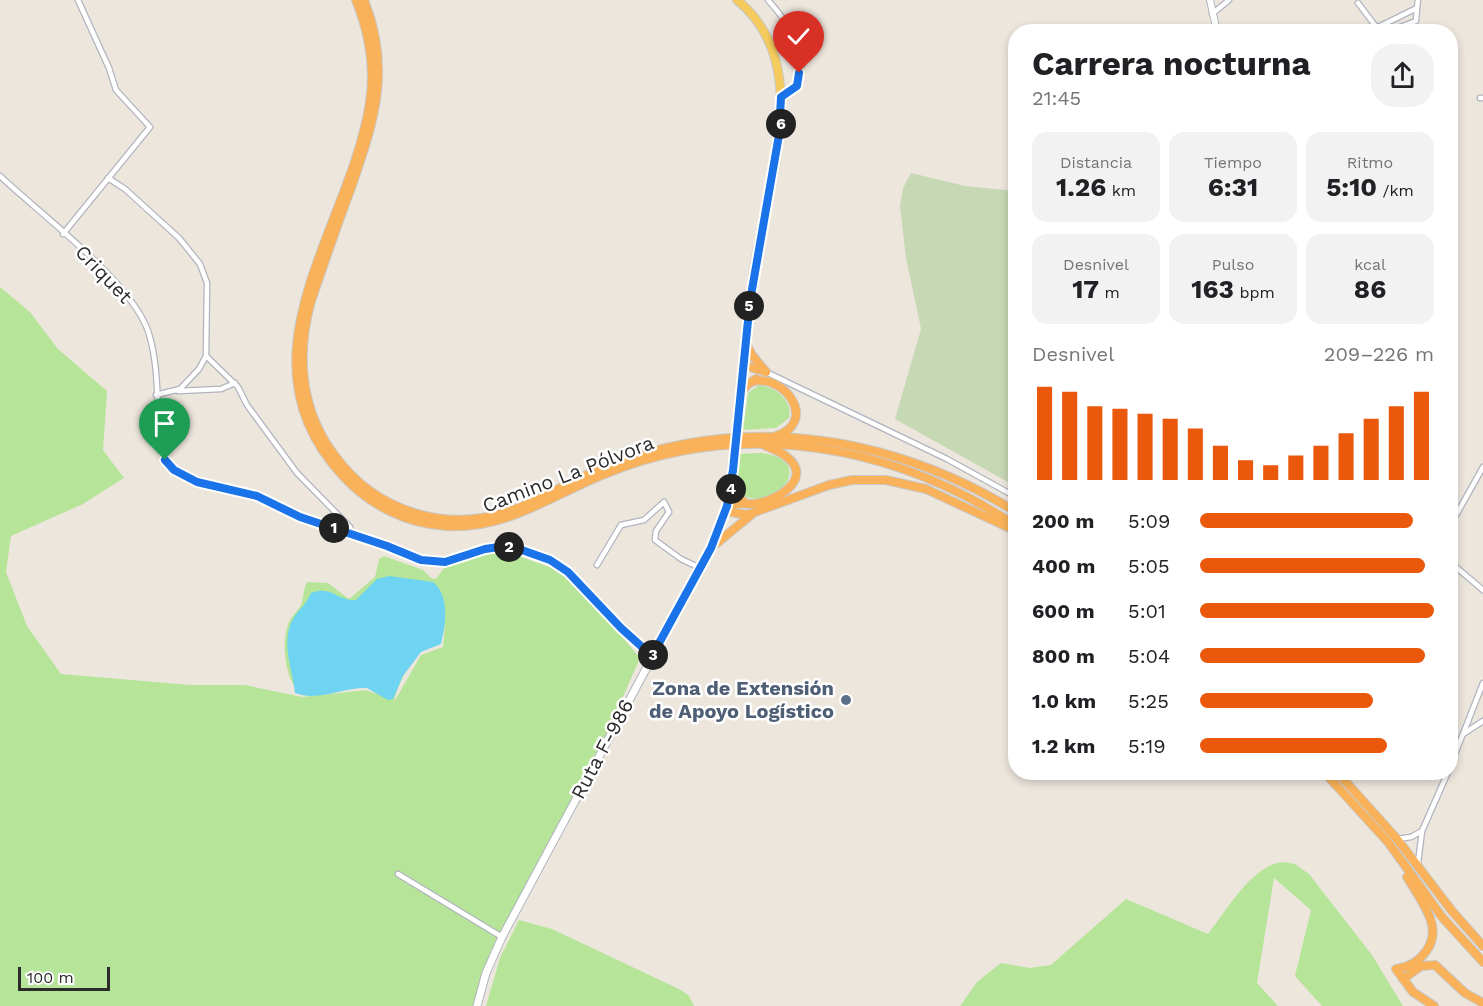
<!DOCTYPE html>
<html lang="es">
<head>
<meta charset="utf-8">
<style>
	:root { --surface:#fff; --page:#f2f2f2; --text:#202124; --muted:#757577; --accent:#ea580c }
	body { margin:0; font-family:"Work Sans",sans-serif; background:var(--page); color:var(--text); height:100vh; display:flex; flex-direction:column; font-size:22px; white-space:nowrap }
	* { box-sizing:border-box; margin:0 }
	p { font-size:20px; color:var(--muted) }
	.icon { flex:none; width:33px; height:33px; fill:none; stroke:currentColor; stroke-width:2; stroke-linecap:round; stroke-linejoin:round }
	.map { position:relative; flex:1; overflow:hidden }
	.sheet { position:absolute; left:1008px; top:24px; width:450px; height:756px; display:flex; flex-direction:column; background:var(--surface); border-radius:24px; box-shadow:0 3px 9px #0003 }
	.sheet>* { flex:none }
	.scale { position:absolute; left:18px; bottom:15px; width:92px; box-sizing:border-box; padding-left:6px; border:3px solid #2b2b2b; border-top:0; font-size:16px; line-height:21px; white-space:nowrap; color:#2b2b2b; -webkit-text-stroke:4px #fff; paint-order:stroke }
	.pin { position:absolute; display:grid; place-items:center; width:51px; height:51px; color:#fff; margin:-62px -26px; border-radius:50% 50% 50% 0; rotate:-45deg; box-shadow:0 0 6px #0007 }
	.pin .icon { rotate:45deg }
	.km { position:absolute; width:30px; height:30px; margin:-15px; border-radius:50%; background:#222; color:#fff; font-size:16px; line-height:30px; text-align:center }
	.round { display:grid; place-items:center; flex:none; width:63px; height:63px; border-radius:24px; background:var(--page) }
	.headline { display:flex; align-items:center; justify-content:space-between; height:102px; padding:0 24px }
	h1 { font-size:33px; font-weight:700; line-height:45px }
	.figures { display:grid; grid-template-columns:repeat(3,1fr); gap:9px; height:102px; padding:6px 24px }
	.figures div { display:grid; align-content:center; border-radius:15px; background:var(--page); text-align:center }
	.figures b { font-size:26px; font-weight:700 }
	.figures small { font-size:16px; font-weight:400 }
	.figures p { font-size:16px }
	.chart { height:168px; padding:12px 24px }
	.chart p { display:flex; justify-content:space-between }
	.chart svg { width:100%; height:108px; margin-top:6px; stroke:var(--accent); stroke-width:6 }
	ul { padding:0 24px; list-style:none; font-size:20px }
	li { display:grid; grid-template-columns:96px 72px 1fr; align-items:center; height:45px }
	li i { height:15px; border-radius:8px; background:var(--accent) }
	.map>svg:first-child { display:block }
</style>
</head>
<body>
<div class="map">
<svg width="1483" height="1006" viewBox="0 0 1483 1006">
	<rect width="100%" height="100%" fill="#ede6dd"/>
	<!-- green -->
	<g fill="#b6e599" fill-rule="evenodd">
		<path d="M 0,287 L 30,312 L 58,349 L 107,391 L 103,450 L 124,478 L 83,504 L 11,536 L 6,572 L 27,626 L 61,674 L 190,685 L 245,685 L 302,697 L 366,690 L 376,694 L 369,687 L 296,688 C 284,674 281,636 290,620 C 293,615 298,610 301,605 C 304,597 303,590 307,582 L 328,583 L 349,599 L 375,577 L 379,559 L 384,556 L 423,570 L 431,578 L 436,579 L 444,568 L 501,550 L 561,571 L 596,606 L 640,658 L 603,742 L 495,942 L 473,1006 L 0,1006 ZM 445,625 L 443,647 L 421,655 L 394,702 C 401,671 421,646 445,625 Z"/>
		<path d="M 759,385 C 775,387 793,400 789,418 L 776,428 L 743,430 L 748,393 Z"/>
		<path d="M 739,454 C 748,454 759,452 768,454 C 814,464 777,508 746,497 L 736,486 Z"/>
		<path d="M 1283,862 L 1295,864 L 1309,874 L 1372,955 L 1403,1006 L 1322,1006 L 1295,976 L 1311,910 L 1274,878 L 1257,983 L 1278,1006 L 960,1006 L 977,982 L 1001,963 L 1030,968 L 1051,965 L 1126,899 L 1208,934 C 1227,910 1252,865 1283,862 Z"/>
		<polygon points="519,920 552,929 681,990 689,996 694,1006 486,1006 500,958"/>
	</g>
	<!-- cemetery -->
	<polygon fill="#c7d8b4" points="911,173 965,186 1015,191 1015,486 895,419 921,329 906,258 900,206 903,188"/>
	<!-- water -->
	<path fill="#6ed4f1" d="M 389,576 L 433,582 C 450,596 446,625 441,644 L 421,652 L 403,676 L 393,699 L 388,700 L 367,688 C 343,687 318,702 295,693 C 293,670 280,642 293,619 C 299,608 305,607 311,593 C 333,585 336,601 356,600 L 377,579 Z"/>
	<g fill="none" stroke-linecap="round" stroke-linejoin="round">
		<defs>
			<g id="minor">
				<path d="M 768,0 C 791,26 807,50 797,86 L 781,97"/>
				<polyline points="1358,3 1377,28"/>
				<polyline points="1212,14 1229,0"/>
				<polyline points="1368,32 1417,8 1418,0"/>
				<polyline points="1387,32 1416,21 1417,8"/>
				<polyline points="1480,98 1483,98"/>
				<path d="M 0,176 C 40,214 134,283 149,334 C 160,370 156,411 161,448 L 171,467 L 197,482 L 257,496 L 300,517 L 427,562 C 457,566 482,543 512,547 C 564,555 593,601 628,634 C 635,642 643,650 652,656"/>
				<polyline points="108,178 125,189 179,238 200,264 207,283 206,356 199,369 180,389 156,395"/>
				<polyline points="63,234 150,127 116,90 109,68 78,0"/>
				<polyline points="206,356 238,387 247,405 297,473 350,527 353,535"/>
				<polyline points="766,372 947,459 1016,497"/>
				<polyline points="178,391 221,389 235,383"/>
				<polyline points="1450,526 1483,467"/>
				<polyline points="1450,562 1483,590"/>
				<polyline points="597,565 621,525 644,520 664,502 669,512 656,531 655,540 681,559 700,568"/>
				<polyline points="1463,734 1483,683"/>
				<polyline points="1450,766 1463,734 1483,721"/>
				<polyline points="1397,839 1411,837 1422,831"/>
				<polyline points="1418,863 1422,831 1448,772"/>
				<polyline points="398,874 502,937"/>
			</g>
			<polyline id="tertiary" points="1210,0 1217,32"/>
			<polyline id="secondary" points="477,1006 486,973 502,937 711,548 726,511"/>
			<g id="primary">
				<path d="M 737,423 C 743,370 747,317 755,264 C 768,183 815,63 737,0"/>
				<polyline points="726,509 734,457"/>
			</g>
			<g id="trunk">
				<path d="M 356,0 C 369,32 375,68 370,102 C 351,228 231,358 344,477 C 370,505 407,524 446,526 C 507,530 553,494 607,473 C 744,418 894,444 1016,526"/>
				<path d="M 364,0 C 392,70 374,121 351,188 C 337,225 324,263 311,301 C 296,355 300,410 335,456 C 376,512 447,534 512,510 C 544,499 571,480 603,468 C 644,452 686,441 730,438 C 831,430 931,459 1016,512"/>
				<polyline points="745,342 752,355 766,372"/>
				<polyline points="743,365 766,372"/>
				<path d="M 753,381 C 786,375 818,422 776,436"/>
				<polyline points="740,394 747,385 756,379"/>
				<polyline points="732,483 737,495 745,503"/>
				<path d="M 727,506 C 739,501 748,506 759,503 C 779,499 813,478 787,457 C 780,451 770,448 762,444"/>
				<polyline points="726,511 747,515 829,485 852,480 886,480 926,489 1016,531"/>
				<polyline points="711,548 751,515"/>
				<polyline points="1324,772 1388,842 1442,917 1483,962"/>
				<polyline points="1337,772 1397,839 1452,911 1483,946"/>
				<path d="M 1407,877 C 1415,890 1425,904 1430,918 C 1440,943 1420,966 1396,969 L 1413,992 L 1434,1006"/>
				<polyline points="1403,979 1421,966 1435,965 1465,993 1483,1003"/>
			</g>
		</defs>
		<!-- minor casing -->
		<use href="#minor" stroke="#b1b4bf" stroke-width="7"/>
		<!-- tertiary casing -->
		<use href="#tertiary" stroke="#b1b4bf" stroke-width="8"/>
		<!-- secondary casing -->
		<use href="#secondary" stroke="#b1b4bf" stroke-width="9"/>
		<!-- primary casing -->
		<use href="#primary" stroke="#c8c8c8" stroke-width="10"/>
		<!-- trunk casing -->
		<use href="#trunk" stroke="#c8c8c8" stroke-width="10"/>
		<!-- minor -->
		<use href="#minor" stroke="#fff" stroke-width="4.5"/>
		<!-- tertiary -->
		<use href="#tertiary" stroke="#fff" stroke-width="6"/>
		<!-- secondary -->
		<use href="#secondary" stroke="#fff" stroke-width="7"/>
		<!-- primary -->
		<use href="#primary" stroke="#f4cb5c" stroke-width="8"/>
		<!-- trunk -->
		<use href="#trunk" stroke="#fab25a" stroke-width="8"/>
		<defs>
			<polyline id="primary-bridge" points="734,457 737,423"/>
		</defs>
		<!-- primary-bridge casing -->
		<use href="#primary-bridge" stroke="#c8c8c8" stroke-width="10" stroke-linecap="butt"/>
		<!-- primary-bridge -->
		<use href="#primary-bridge" stroke="#f4cb5c" stroke-width="8"/>
	</g>
	<g fill="none" stroke-linecap="round" stroke-linejoin="round">
		<defs>
			<polyline id="route" points="165,460 174,470 197,482 257,496 300,517 387,546 421,560 445,562 485,549 499,547 519,549 550,560 568,572 621,628 652,656 711,548 727,506 733,470 750,301 779,135 781,97 797,86 799,73"/>
		</defs>
		<!-- route casing -->
		<use href="#route" stroke="#fff" stroke-width="12"/>
		<!-- route -->
		<use href="#route" stroke="#1a73e8" stroke-width="8"/>
	</g>
	<!-- markers -->
	<circle fill="#5c6f8a" stroke="#fff" stroke-width="2" cx="846" cy="700" r="6"/>
	<g text-anchor="middle" stroke-width="5" stroke-linejoin="round" paint-order="stroke">
		<!-- street labels -->
		<g font-size="20" fill="#2b2b2b" stroke="#fff">
			<text transform="translate(104 274) rotate(46)" y="7">Criquet</text>
			<text transform="translate(568 474) rotate(-21)" y="7">Camino La Pólvora</text>
			<text transform="translate(602 749) rotate(-62)" y="7">Ruta F-986</text>
		</g>
		<!-- service labels -->
		<g font-size="20" font-weight="bold" fill="#4e5e75" stroke="#fff" text-anchor="end">
			<text x="834" y="695">Zona de Extensión<tspan x="834" dy="23">de Apoyo Logístico</tspan></text>
		</g>
	</g>
</svg>
<div class="scale">100 m</div>
<div class="pin" style="left:165px;top:460px;background:#1e9e55"><svg class="icon" aria-label="arrive" viewBox="0 0 24 24"><path d="M6 21V4h12l-3 4 3 4H6"/></svg></div>
<div class="pin" style="left:799px;top:73px;background:#d93025"><svg class="icon" aria-label="check" viewBox="0 0 24 24"><path d="M5 12l5 5 9-10"/></svg></div>
<b class="km" style="left:334px;top:528px">1</b>
<b class="km" style="left:509px;top:547px">2</b>
<b class="km" style="left:653px;top:655px">3</b>
<b class="km" style="left:731px;top:489px">4</b>
<b class="km" style="left:749px;top:306px">5</b>
<b class="km" style="left:781px;top:124px">6</b>
<section class="sheet">
<div class="headline"><div><h1>Carrera nocturna</h1><p>21:45</p></div><a class="round"><svg class="icon" aria-label="share" viewBox="0 0 24 24"><path d="M12 15V3M7 8l5-5 5 5M5 13v7h14v-7"/></svg></a></div>
<div class="figures">
<div><p>Distancia</p><b>1.26<small> km</small></b></div>
<div><p>Tiempo</p><b>6:31</b></div>
<div><p>Ritmo</p><b>5:10<small> /km</small></b></div>
</div>
<div class="figures">
<div><p>Desnivel</p><b>17<small> m</small></b></div>
<div><p>Pulso</p><b>163<small> bpm</small></b></div>
<div><p>kcal</p><b>86</b></div>
</div>
<div class="chart"><p><span>Desnivel</span>209–226 m</p>
<svg viewBox="0 0 160 44" preserveAspectRatio="none"><path d="M5 44V6M15 44V8M25 44V14M35 44V15M45 44V17M55 44V19M65 44V23M75 44V30M85 44V36M95 44V38M105 44V34M115 44V30M125 44V25M135 44V19M145 44V14M155 44V8"/></svg>
</div>
<ul>
<li><b>200 m</b>5:09<i style="width:91%"></i></li>
<li><b>400 m</b>5:05<i style="width:96%"></i></li>
<li><b>600 m</b>5:01<i style="width:100%"></i></li>
<li><b>800 m</b>5:04<i style="width:96%"></i></li>
<li><b>1.0 km</b>5:25<i style="width:74%"></i></li>
<li><b>1.2 km</b>5:19<i style="width:80%"></i></li>
</ul>
</section>
</div>
</body>
</html>
